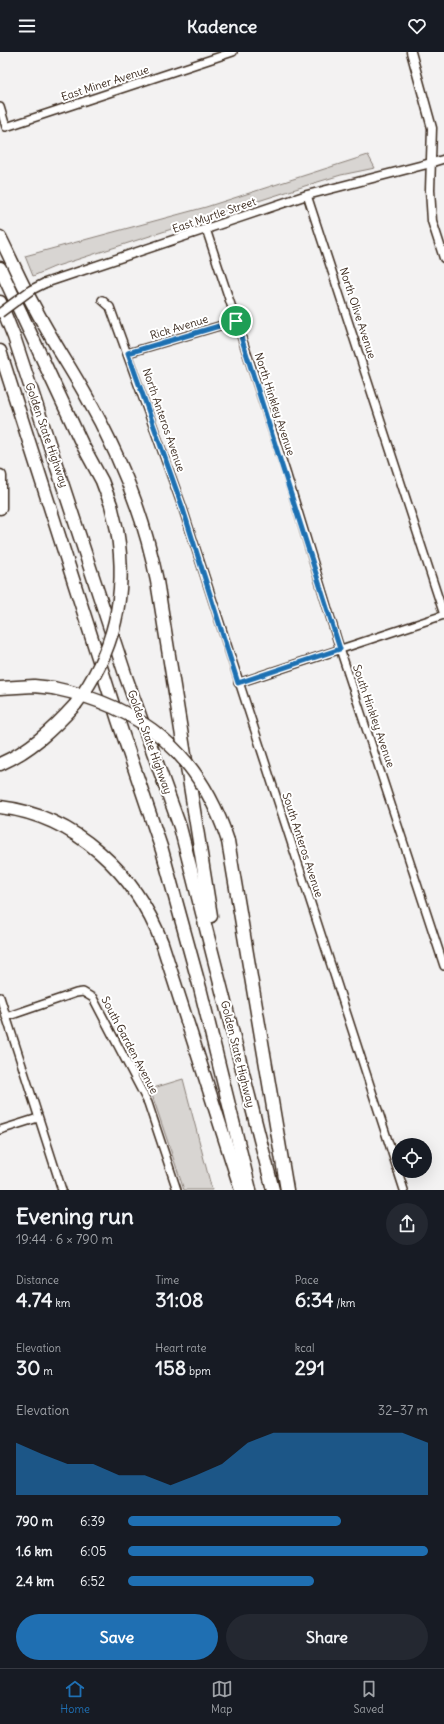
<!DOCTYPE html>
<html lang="en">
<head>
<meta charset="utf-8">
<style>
	:root { --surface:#171b24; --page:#242831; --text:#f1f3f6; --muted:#9ea1a6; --line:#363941; --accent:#1f6fb2 }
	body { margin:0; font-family:Delius,sans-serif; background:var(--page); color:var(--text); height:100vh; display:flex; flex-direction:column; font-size:15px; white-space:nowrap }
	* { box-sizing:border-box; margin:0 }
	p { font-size:13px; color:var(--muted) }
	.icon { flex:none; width:22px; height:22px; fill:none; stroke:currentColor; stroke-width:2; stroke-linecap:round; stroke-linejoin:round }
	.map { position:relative; height:1138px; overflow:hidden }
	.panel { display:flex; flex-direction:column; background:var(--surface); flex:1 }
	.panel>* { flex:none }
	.tools { position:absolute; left:392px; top:1086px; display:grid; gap:8px }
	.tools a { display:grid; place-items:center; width:40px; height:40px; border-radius:50%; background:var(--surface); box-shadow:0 4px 16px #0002; font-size:20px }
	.pin { position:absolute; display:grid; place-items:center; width:34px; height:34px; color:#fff; margin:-17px; border:2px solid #fff; border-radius:50%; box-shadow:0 1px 4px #0007 }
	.round { display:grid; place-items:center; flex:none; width:42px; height:42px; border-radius:21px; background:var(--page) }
	.headline { display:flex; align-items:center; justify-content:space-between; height:68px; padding:0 16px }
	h1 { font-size:22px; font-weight:700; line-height:30px }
	.stats { display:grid; grid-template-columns:repeat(3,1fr); gap:6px; height:68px; padding:4px 16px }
	.stats div { display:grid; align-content:center }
	.stats b { font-size:20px; font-weight:700 }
	.stats small { font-size:11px; font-weight:400 }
	.stats p { font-size:11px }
	.chart { height:112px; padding:8px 16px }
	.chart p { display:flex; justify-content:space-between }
	.chart svg { width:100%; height:72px; margin-top:4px; fill:var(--accent); opacity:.7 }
	.action { display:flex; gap:8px; margin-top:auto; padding:8px 16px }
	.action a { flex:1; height:46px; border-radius:24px; background:var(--accent); color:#fff; font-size:16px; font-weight:700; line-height:46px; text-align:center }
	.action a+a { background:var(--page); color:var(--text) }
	ul { padding:0 16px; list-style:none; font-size:13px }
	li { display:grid; grid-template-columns:64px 48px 1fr; align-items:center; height:30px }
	li i { height:10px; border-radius:5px; background:var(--accent) }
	header { display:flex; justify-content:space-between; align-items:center; height:52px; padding:0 16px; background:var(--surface); font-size:18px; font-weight:700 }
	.tab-bar { display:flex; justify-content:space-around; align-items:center; height:56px; border-top:1px solid var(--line); background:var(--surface); font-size:11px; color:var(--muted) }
	.tab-bar a { display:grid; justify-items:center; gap:2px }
	.tab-bar .current { color:var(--accent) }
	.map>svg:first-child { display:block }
</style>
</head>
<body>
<header><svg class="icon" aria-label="menu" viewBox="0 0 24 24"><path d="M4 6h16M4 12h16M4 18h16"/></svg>Kadence<svg class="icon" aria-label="heart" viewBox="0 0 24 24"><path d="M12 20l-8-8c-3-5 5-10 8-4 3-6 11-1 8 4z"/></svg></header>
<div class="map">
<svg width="444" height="1138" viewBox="0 0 444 1138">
	<rect width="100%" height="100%" fill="#f3f2f2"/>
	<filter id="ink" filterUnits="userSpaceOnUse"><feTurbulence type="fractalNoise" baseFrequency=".025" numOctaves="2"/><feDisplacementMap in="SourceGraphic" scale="8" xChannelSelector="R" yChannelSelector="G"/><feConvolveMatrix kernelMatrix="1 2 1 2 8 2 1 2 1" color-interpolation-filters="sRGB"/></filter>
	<g filter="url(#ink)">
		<!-- green -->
		<g fill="#d8d5d2" stroke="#8a8078">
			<polygon points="368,103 375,116 341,123 311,132 54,215 33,224 25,204 206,155"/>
			<polygon points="183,1027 212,1138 184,1138 150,1037"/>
		</g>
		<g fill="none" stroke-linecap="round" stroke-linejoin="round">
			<defs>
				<g id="minor">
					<polyline points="0,55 6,75 233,0"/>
					<polyline points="431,111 444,107"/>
					<polyline points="307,143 444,563"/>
					<polyline points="206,177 286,420 340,597 444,914"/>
					<polyline points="102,248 110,255 182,454 404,1138"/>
					<polyline points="128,301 236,269"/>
					<polyline points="238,631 444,563"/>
					<polyline points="0,945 62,1138"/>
					<polyline points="6,965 76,941 83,940 93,946 148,1051 177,1138"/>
					<polyline points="0,1078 38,1066"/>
				</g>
				<g id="tertiary">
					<polyline points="411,0 432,76 430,138 432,169 444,206"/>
					<polyline points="45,231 307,143 431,111"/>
				</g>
				<g id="motorway">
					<path d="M 0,185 C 12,209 22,233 35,256 C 50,285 68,312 84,340 C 118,399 144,462 157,529 L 211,864"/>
					<polyline points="0,216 82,392 102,429 111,453 117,478"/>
					<polyline points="0,250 14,285 126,625 180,775 273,1138"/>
					<polyline points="0,299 118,668 162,798 200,936 250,1138"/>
					<polyline points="0,424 0,456"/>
					<polyline points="0,636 34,634 53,636"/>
					<path d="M 0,712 C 30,699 53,677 75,653"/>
					<path d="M 0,755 C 76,764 136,822 162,891 L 241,1138"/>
					<polyline points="228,789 287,1138"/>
				</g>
			</defs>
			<!-- minor casing -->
			<use href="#minor" stroke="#3b2a1e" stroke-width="10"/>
			<!-- tertiary casing -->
			<use href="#tertiary" stroke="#3b2a1e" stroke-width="11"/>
			<!-- motorway casing -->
			<use href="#motorway" stroke="#3b2a1e" stroke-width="15"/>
			<!-- minor -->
			<use href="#minor" stroke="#fff" stroke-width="7"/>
			<!-- tertiary -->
			<use href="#tertiary" stroke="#fff" stroke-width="8"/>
			<!-- motorway -->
			<use href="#motorway" stroke="#fff" stroke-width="12"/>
			<defs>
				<polyline id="tertiary-bridge" points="0,261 31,238 45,231"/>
				<g id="motorway-bridge">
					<path d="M 53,636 C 141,654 200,702 228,789"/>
					<path d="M 75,653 C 114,601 128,542 117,478"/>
				</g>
			</defs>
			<!-- tertiary-bridge casing -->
			<use href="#tertiary-bridge" stroke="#3b2a1e" stroke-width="11" stroke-linecap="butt"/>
			<!-- motorway-bridge casing -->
			<use href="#motorway-bridge" stroke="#3b2a1e" stroke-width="15" stroke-linecap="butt"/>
			<!-- tertiary-bridge -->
			<use href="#tertiary-bridge" stroke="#fff" stroke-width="8"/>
			<!-- motorway-bridge -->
			<use href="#motorway-bridge" stroke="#fff" stroke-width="12"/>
		</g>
	</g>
	<g fill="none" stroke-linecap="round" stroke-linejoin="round" filter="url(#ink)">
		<defs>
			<polygon id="route" points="236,269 340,597 238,631 182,454 128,301"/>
		</defs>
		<!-- route casing -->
		<use href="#route" stroke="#fff" stroke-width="8"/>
		<!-- route -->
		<use href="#route" stroke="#1f6fb2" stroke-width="5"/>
	</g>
	<g text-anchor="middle" stroke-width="4" stroke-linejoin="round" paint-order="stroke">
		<!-- street labels -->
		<g font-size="11" fill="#3b2a1e" stroke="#fff">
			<text transform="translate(105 31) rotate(-18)" y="4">East Miner Avenue</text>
			<text transform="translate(214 163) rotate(-19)" y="4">East Myrtle Street</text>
			<text transform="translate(358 261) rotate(72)" y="4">North Olive Avenue</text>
			<text transform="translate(179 275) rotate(-17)" y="4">Rick Avenue</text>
			<text transform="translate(275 352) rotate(72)" y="4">North Hinkley Avenue</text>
			<text transform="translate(164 368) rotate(71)" y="4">North Anteros Avenue</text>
			<text transform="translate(47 383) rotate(71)" y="4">Golden State Highway</text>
			<text transform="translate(374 664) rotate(71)" y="4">South Hinkley Avenue</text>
			<text transform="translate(150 690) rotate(70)" y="4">Golden State Highway</text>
			<text transform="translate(303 793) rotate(72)" y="4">South Anteros Avenue</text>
			<text transform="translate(130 993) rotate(62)" y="4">South Garden Avenue</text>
			<text transform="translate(238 1002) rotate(76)" y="4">Golden State Highway</text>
		</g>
	</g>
</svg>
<div class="tools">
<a><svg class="icon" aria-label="locate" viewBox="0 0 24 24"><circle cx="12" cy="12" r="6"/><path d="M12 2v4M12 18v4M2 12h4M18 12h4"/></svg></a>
</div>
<div class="pin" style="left:236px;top:269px;background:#1e9e55"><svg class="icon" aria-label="arrive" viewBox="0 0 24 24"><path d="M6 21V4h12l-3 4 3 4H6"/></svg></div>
</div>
<section class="panel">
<div class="headline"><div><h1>Evening run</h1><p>19:44 · 6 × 790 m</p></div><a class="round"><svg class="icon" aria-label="share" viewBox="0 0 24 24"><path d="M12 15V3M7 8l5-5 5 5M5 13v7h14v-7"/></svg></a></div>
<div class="stats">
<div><p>Distance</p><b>4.74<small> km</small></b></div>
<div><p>Time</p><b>31:08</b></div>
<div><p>Pace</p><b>6:34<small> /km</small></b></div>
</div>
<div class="stats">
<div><p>Elevation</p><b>30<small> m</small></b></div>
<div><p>Heart rate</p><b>158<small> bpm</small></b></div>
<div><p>kcal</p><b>291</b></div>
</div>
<div class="chart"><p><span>Elevation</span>32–37 m</p>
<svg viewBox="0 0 160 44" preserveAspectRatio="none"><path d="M0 44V12L10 19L20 25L30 25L40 32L50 32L60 38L70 32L80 25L90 12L100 6L110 6L120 6L130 6L140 6L150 6L160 12V44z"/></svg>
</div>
<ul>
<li><b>790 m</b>6:39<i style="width:71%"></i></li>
<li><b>1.6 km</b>6:05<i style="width:100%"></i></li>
<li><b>2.4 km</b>6:52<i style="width:62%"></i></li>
</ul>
<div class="action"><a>Save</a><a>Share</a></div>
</section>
<nav class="tab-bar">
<a class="current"><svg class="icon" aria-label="home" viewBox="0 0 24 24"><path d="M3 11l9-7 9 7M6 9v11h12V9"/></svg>Home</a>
<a><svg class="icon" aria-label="map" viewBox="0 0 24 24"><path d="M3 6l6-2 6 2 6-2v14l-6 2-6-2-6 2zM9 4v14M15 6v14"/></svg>Map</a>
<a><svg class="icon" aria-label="saved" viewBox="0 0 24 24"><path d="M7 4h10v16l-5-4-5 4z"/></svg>Saved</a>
</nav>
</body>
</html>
